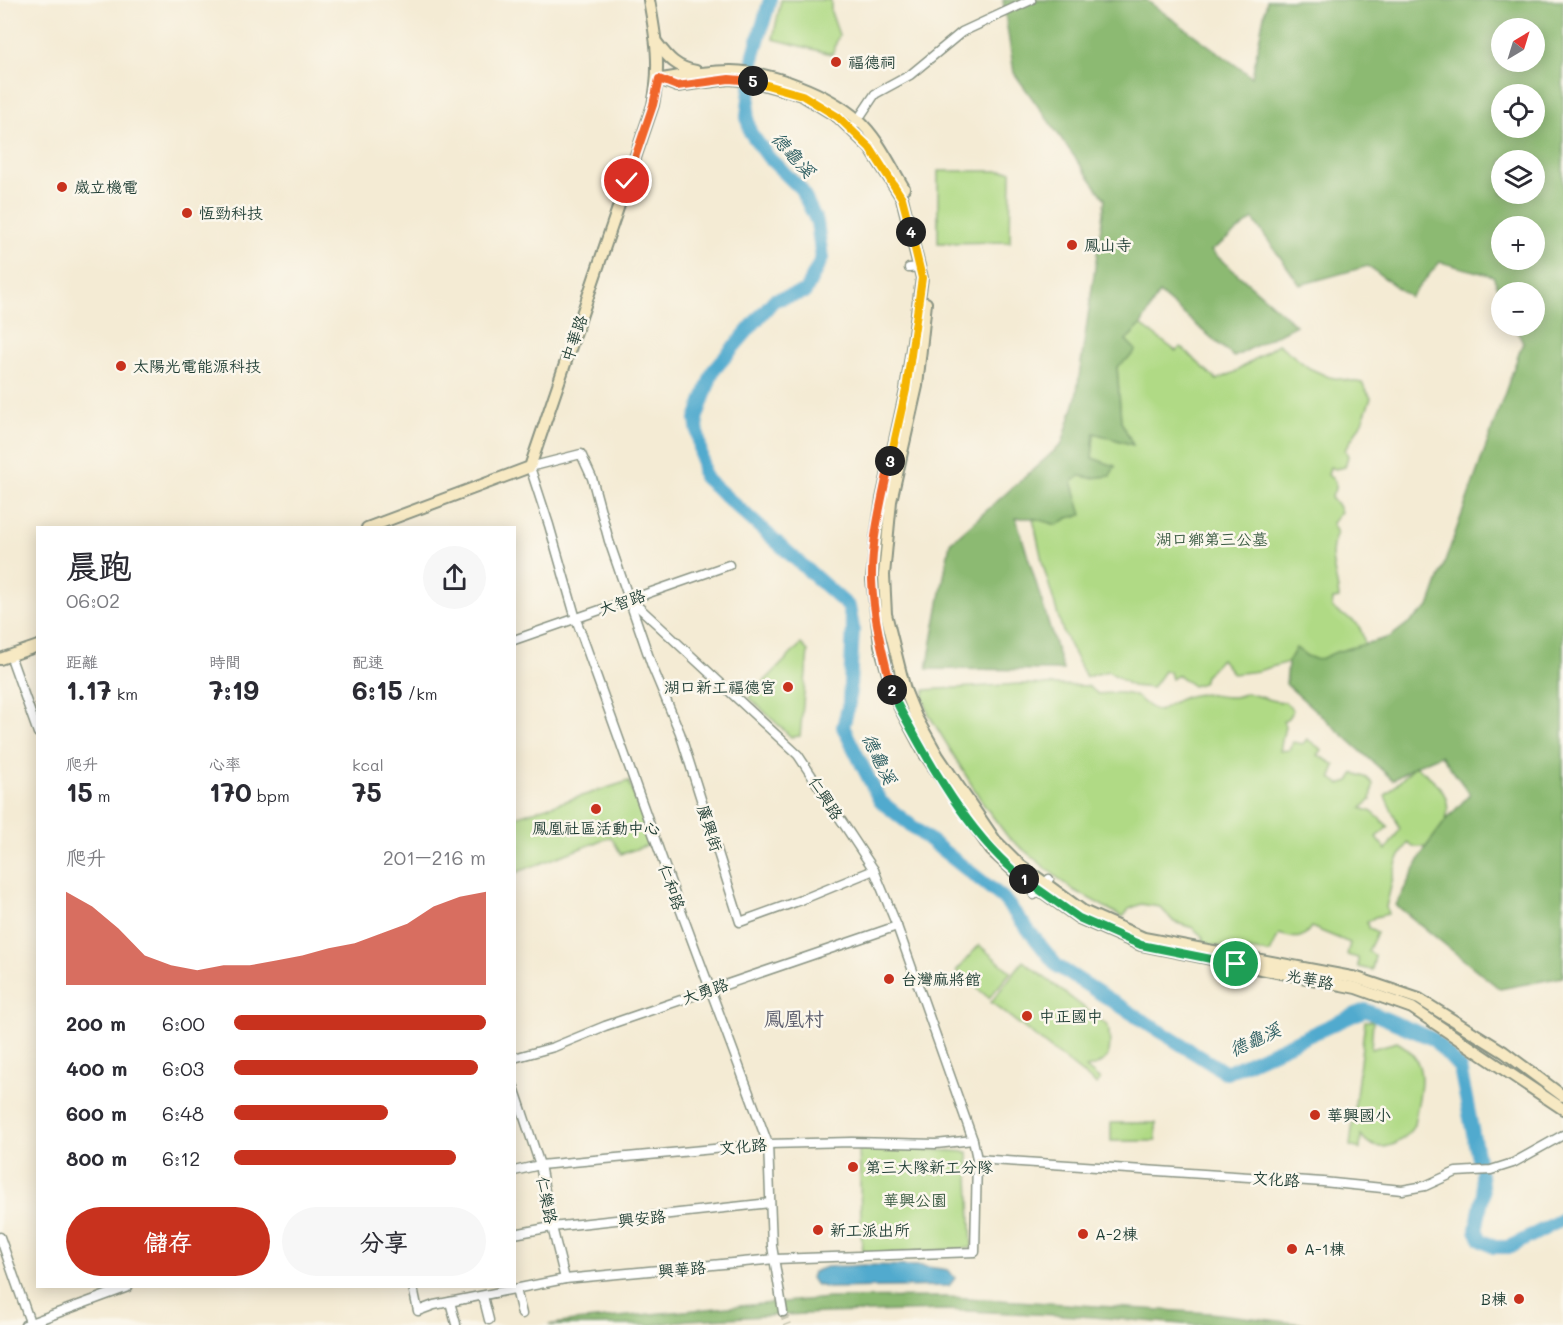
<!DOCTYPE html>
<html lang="zh-TW">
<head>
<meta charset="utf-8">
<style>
	:root { --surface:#fff; --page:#f7f7f7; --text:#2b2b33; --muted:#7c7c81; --accent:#c8321e }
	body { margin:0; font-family:Mali,"LXGW WenKai TC",sans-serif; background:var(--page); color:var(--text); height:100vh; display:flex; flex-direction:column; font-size:22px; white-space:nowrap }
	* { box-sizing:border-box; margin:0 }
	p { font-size:20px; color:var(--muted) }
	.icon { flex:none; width:33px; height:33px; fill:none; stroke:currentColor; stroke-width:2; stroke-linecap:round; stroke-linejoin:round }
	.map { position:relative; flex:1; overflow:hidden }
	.drawer { position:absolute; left:36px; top:526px; width:480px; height:762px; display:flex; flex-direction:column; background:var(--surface); border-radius:0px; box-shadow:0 3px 15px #0003 }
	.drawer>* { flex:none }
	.needle { width:39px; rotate:38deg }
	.buttons { position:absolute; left:1491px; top:18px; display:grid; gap:12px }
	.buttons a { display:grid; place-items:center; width:54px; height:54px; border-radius:50%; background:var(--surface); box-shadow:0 3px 15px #0003; font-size:30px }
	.pin { position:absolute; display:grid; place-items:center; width:51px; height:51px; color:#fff; margin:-26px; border:3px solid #fff; border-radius:50%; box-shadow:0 2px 6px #0007 }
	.km { position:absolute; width:30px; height:30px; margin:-15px; border-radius:50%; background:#222; color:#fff; font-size:16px; line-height:30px; text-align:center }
	.round { display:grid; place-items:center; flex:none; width:63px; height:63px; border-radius:32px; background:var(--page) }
	.head { display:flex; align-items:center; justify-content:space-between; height:102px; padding:0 30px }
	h1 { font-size:33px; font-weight:800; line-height:45px }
	.metrics { display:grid; grid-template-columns:repeat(3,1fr); gap:9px; height:102px; padding:6px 30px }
	.metrics div { display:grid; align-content:center }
	.metrics b { font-size:26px; font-weight:800 }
	.metrics small { font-size:16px; font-weight:400 }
	.metrics p { font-size:16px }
	.chart { height:168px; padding:12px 30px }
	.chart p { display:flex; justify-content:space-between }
	.chart svg { width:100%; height:108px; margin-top:6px; fill:var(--accent); opacity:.7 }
	.action { display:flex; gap:12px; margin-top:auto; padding:12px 30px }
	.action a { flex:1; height:69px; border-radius:36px; background:var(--accent); color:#fff; font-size:24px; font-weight:800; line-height:69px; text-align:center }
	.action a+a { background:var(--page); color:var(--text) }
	ul { padding:0 30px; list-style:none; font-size:20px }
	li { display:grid; grid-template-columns:96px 72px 1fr; align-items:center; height:45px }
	li i { height:15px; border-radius:8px; background:var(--accent) }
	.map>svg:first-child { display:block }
</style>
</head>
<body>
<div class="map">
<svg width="1563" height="1325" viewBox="0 0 1563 1325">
	<rect width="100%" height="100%" fill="#fbf7ec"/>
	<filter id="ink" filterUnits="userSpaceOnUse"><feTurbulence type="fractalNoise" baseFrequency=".0167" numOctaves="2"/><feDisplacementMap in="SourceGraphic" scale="12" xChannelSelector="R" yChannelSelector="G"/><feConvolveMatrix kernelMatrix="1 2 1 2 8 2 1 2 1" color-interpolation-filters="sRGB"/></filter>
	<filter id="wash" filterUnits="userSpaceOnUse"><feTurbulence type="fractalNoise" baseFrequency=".008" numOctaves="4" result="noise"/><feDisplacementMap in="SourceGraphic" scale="24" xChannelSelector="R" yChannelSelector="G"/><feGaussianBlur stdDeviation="1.35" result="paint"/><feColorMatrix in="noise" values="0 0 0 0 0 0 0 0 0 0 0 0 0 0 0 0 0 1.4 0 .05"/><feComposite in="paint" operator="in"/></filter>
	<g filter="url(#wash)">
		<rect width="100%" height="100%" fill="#f4ebd4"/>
		<!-- green -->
		<g fill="#b0da85" stroke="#688c5c" stroke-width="1.5">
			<polygon points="781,0 831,0 831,12 839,35 832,54 773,39"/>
			<polygon points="938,171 1011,171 1010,242 938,243"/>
			<path d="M 1141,325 L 1176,351 L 1181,347 L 1217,380 L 1235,372 L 1278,344 L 1309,368 L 1329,377 L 1362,383 L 1371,398 L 1362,422 L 1345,450 L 1348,456 L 1345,467 L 1335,469 L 1330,467 L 1328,475 L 1335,481 L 1335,489 L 1331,498 L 1337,504 L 1341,512 L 1332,523 L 1337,533 C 1326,557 1337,573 1339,598 L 1333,599 L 1332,608 C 1352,624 1358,614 1365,644 L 1318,661 L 1307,656 L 1296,648 L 1288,662 L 1258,671 L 1233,674 L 1221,659 L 1205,676 L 1203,683 L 1193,686 L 1178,675 L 1172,679 L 1170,672 L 1164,671 L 1152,688 L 1132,686 L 1108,671 L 1086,677 L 1063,632 L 1043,565 L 1033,518 L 1057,525 C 1074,515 1080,500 1072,482 L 1080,476 L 1091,478 L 1115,467 L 1092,458 L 1094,433 L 1133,445 L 1121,421 L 1117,366 L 1130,357 L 1135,350 L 1126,340 Z"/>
			<polygon points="801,644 808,651 800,736 791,737 749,697"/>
			<path d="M 1020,684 L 1088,686 L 1098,694 C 1110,693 1128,691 1138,698 C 1147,704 1146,707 1159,711 C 1170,704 1181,697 1194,695 C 1211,691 1230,703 1246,693 C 1260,696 1272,702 1285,702 L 1293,710 L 1288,718 L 1283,721 L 1285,726 L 1280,751 L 1289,750 L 1293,742 L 1303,744 L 1307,739 L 1322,750 L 1318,755 L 1335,765 L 1331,778 L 1340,784 L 1349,781 L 1354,773 L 1367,778 L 1373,784 L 1371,800 L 1361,808 L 1372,812 L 1389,827 L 1376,837 L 1386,850 L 1400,829 L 1385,796 L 1415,766 C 1432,777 1454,794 1446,819 C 1443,829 1432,839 1426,847 L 1413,847 L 1408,843 L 1397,861 L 1386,907 L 1388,914 L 1375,917 L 1367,922 L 1368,928 L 1377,933 L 1368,951 L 1375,956 L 1372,970 L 1358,967 L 1358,958 L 1347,955 L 1350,943 L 1311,927 C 1301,942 1294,938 1279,934 L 1270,953 L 1203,944 L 1203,937 L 1193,928 L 1174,922 L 1160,907 L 1141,904 L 1129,909 L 1123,917 L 1070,888 L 1008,837 L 984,805 L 929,715 L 923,698 L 925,690 Z"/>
			<polygon points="629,781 651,844 621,854 611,837 515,873 515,817"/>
			<polygon points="979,945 1011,972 989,998 956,971"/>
			<path d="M 1023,961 L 1108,1026 C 1112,1050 1112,1063 1086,1068 L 1100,1080 L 1097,1085 L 991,1002 Z"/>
			<path d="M 1365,1021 L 1373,1021 L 1371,1049 L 1397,1042 C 1433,1062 1419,1091 1414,1125 C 1404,1145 1376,1157 1361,1135 L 1360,1149 L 1350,1146 Z"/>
			<rect x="1111" y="1123" width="45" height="18"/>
			<polygon points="859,1146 968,1152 972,1248 862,1255"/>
		</g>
		<!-- forest -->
		<g fill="#8cba72" stroke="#567c53" stroke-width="1.5" fill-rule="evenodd">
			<path d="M 1003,0 L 1146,0 L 1252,77 L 1267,0 L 1563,0 L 1563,977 L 1500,989 L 1396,905 L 1426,847 L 1446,820 L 1470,794 L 1441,755 L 1415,766 L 1393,780 L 1286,684 L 1288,662 L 1296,648 L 1307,656 L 1318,660 L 1336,652 L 1390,637 L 1429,607 L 1523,342 L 1515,326 L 1534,326 L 1534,292 L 1502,292 L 1501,295 L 1493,276 L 1440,262 L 1410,297 L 1368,266 L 1300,285 L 1253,219 L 1211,251 L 1296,325 L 1234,357 L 1159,293 L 1141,325 L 1126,340 L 1136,350 L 1130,357 L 1117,367 L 1121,421 L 1133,445 L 1094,433 L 1092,458 L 1115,466 L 1110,476 L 1091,478 L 1080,476 L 1072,482 L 1082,515 L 1068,518 L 1057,525 L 1033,518 L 1016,518 L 1063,670 L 927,669 L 950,543 L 1062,444 L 1076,398 L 1105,199 L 1014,73 ZM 1502,28 L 1534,28 L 1534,62 L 1502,62 ZM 1502,94 L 1534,94 L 1534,128 L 1502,128 ZM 1502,160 L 1534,160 L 1534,194 L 1502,194 ZM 1502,226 L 1534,226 L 1534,260 L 1502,260 Z"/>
			<polygon points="948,1297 1210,1313 1313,1325 1196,1325 1079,1316 945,1310 825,1313 689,1320 651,1325 548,1325 574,1321 829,1298"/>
		</g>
		<!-- water -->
		<polygon fill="#51aace" stroke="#387481" stroke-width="1.5" points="864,1265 921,1266 948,1270 955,1278 949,1286 828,1288 815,1284 811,1278 813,1272 826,1267"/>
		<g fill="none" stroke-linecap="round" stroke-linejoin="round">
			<!-- river -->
			<g stroke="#51aace" stroke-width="14">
				<polyline points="770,0 754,54 747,117 750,132 769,158 801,189 817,222 822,258 805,292 774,300 713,371 696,419 704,477 849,607 853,628 849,704 843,727 880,801 1003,898 1057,966 1226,1073 1365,1010 1433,1039 1460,1068 1479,1164"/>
				<polyline points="1481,1176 1483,1194 1476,1230 1481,1240 1494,1247 1510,1247 1563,1219"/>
			</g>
		</g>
	</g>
	<g filter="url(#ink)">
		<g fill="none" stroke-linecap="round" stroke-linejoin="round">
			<!-- street-tunnel -->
			<polyline stroke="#c9c8b4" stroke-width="8" stroke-dasharray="8 4" stroke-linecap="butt" points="783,1312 788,1325"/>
			<defs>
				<g id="street">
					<polyline points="851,130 875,94 910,75 962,32 1031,0"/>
					<polyline points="909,268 919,267"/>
					<polyline points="514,640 729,565"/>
					<polyline points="10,655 38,733"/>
					<polyline points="1034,895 1049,879"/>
					<polyline points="514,1058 554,1047 605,1026 897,926"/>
					<polyline points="514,1087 540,1165 552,1227 565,1279"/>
					<polyline points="977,1159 1323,1182 1402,1190 1425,1186 1456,1172 1491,1170 1513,1163 1563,1135"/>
					<polyline points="514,1171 540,1165 768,1144 852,1142 936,1144 973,1140"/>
					<polyline points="514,1234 552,1227 770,1203"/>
					<polyline points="0,1237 31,1325"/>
					<polyline points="413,1287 418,1311 434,1305 565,1279 775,1259 975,1252 977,1159 973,1140 897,926 874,870 798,755 631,600"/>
					<polyline points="516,1289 522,1314"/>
					<polyline points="483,1296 489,1320"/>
					<polyline points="450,1302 456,1324"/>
					<polyline points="783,1312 772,1246 768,1144 678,903 576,619 549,525 530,467 581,454 592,478 609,541 652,666 680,733 740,922 801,900 874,870"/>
					<polyline points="25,1325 128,1287"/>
				</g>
				<g id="secondary">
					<path d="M 657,43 C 668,58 677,68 696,71"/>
					<polyline points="659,79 677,86 729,79 751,81 802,95 838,117 870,148 902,198 922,278 906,390 882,499 876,538 872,580 880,645 893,693 901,710 924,753 991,850 1016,873 1079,918 1141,945 1356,988 1412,1008 1563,1109"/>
					<path d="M 662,79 C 684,75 708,71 731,71 C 772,72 827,93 858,120 C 878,138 890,165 904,188"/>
					<polyline points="926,303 917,386 891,501 884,575 886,614 905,690 916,717 938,756 995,840 1020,865 1083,911 1144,938 1357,978 1419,999 1504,1052 1563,1096"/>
					<path d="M 367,528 L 530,467 L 653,105 C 661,66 656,38 649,0"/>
					<polyline points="0,659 38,646"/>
				</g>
			</defs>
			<!-- street casing -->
			<use href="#street" stroke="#8a9484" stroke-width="11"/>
			<!-- secondary casing -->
			<use href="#secondary" stroke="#8a9484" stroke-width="14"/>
			<!-- street -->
			<use href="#street" stroke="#fff" stroke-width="8"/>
			<!-- secondary -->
			<use href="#secondary" stroke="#f7e9c3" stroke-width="10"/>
		</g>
	</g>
	<g fill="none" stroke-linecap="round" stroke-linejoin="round" filter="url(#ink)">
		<defs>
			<polyline id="split-1" points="1024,879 1079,918 1141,945 1236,964"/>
			<path id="split-2" d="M 892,690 C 895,703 904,715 910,727 C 939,780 976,842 1024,879"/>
			<path id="split-3" d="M 890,461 C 882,498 871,542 872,580 C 873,616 883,655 892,690"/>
			<polyline id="split-4" points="890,461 906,390 922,278 911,232"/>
			<polyline id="split-5" points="753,81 802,95 838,117 870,148 902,198 911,232"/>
			<polyline id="split-6" points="627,181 653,105 659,79 677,86 729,79 753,81"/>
		</defs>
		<!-- split-1 casing -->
		<use href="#split-1" stroke="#fff" stroke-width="12"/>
		<!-- split-2 casing -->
		<use href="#split-2" stroke="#fff" stroke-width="12"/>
		<!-- split-3 casing -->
		<use href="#split-3" stroke="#fff" stroke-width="12"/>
		<!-- split-4 casing -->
		<use href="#split-4" stroke="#fff" stroke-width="12"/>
		<!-- split-5 casing -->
		<use href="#split-5" stroke="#fff" stroke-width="12"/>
		<!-- split-6 casing -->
		<use href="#split-6" stroke="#fff" stroke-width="12"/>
		<!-- split-1 -->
		<use href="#split-1" stroke="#22a559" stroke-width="8"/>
		<!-- split-2 -->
		<use href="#split-2" stroke="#22a559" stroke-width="8"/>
		<!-- split-3 -->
		<use href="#split-3" stroke="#f0652b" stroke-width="8"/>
		<!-- split-4 -->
		<use href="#split-4" stroke="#f5b400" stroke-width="8"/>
		<!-- split-5 -->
		<use href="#split-5" stroke="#f5b400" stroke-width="8"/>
		<!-- split-6 -->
		<use href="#split-6" stroke="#f0652b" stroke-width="8"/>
	</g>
	<!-- markers -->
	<g fill="#c8321e" stroke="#fbf7ec" stroke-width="2">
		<circle cx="836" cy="62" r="6"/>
		<circle cx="62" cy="187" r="6"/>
		<circle cx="187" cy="213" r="6"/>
		<circle cx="1072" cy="245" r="6"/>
		<circle cx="121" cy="366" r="6"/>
		<circle cx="788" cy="687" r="6"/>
		<circle cx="596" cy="809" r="6"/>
		<circle cx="889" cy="979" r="6"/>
		<circle cx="1027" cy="1016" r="6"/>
		<circle cx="1315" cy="1115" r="6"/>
		<circle cx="853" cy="1167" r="6"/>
		<circle cx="818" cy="1230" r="6"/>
		<circle cx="1083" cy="1234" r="6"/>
		<circle cx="1292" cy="1249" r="6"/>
		<circle cx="1519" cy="1299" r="6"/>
	</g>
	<g text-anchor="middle" stroke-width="5" stroke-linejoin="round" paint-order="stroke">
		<!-- poi labels -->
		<g font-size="16" fill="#1f3d34" stroke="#fbf7ec" text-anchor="start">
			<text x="848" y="68">福德祠</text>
			<text x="74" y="193">崴立機電</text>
			<text x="199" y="219">恆勁科技</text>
			<text x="1084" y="251">鳳山寺</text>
			<text x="133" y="372">太陽光電能源科技</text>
			<text x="776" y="693" text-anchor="end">湖口新工福德宮</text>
			<text x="596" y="834" text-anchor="middle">鳳凰社區活動中心</text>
			<text x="901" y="985">台灣麻將館</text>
			<text x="1039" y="1022">中正國中</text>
			<text x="1327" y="1121">華興國小</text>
			<text x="865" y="1173">第三大隊新工分隊</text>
			<text x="830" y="1236">新工派出所</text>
			<text x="1095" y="1240">A-2棟</text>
			<text x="1304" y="1255">A-1棟</text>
			<text x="1507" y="1305" text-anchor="end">B棟</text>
		</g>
		<!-- street labels -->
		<g font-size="16" fill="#1f3d34" stroke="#fbf7ec">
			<text transform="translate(574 338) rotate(-71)" y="6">中華路</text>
			<text transform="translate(622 602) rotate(-19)" y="6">大智路</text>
			<text transform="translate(826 798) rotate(57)" y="6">仁興路</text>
			<text transform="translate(710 828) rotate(72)" y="6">廣興街</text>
			<text transform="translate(672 887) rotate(70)" y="6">仁和路</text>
			<text transform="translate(1310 979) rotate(11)" y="6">光華路</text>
			<text transform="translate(705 991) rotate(-19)" y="6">大勇路</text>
			<text transform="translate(743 1146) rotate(-5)" y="6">文化路</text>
			<text transform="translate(1276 1179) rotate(4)" y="6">文化路</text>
			<text transform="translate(547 1200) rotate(79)" y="6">仁樂路</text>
			<text transform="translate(642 1218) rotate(-6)" y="6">興安路</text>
			<text transform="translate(682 1269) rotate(-5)" y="6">興華路</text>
		</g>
		<!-- park labels -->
		<g font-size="16" fill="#3c5c44" stroke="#fbf7ec">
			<text x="1212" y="545">湖口鄉第三公墓</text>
			<text x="915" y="1206">華興公園</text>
		</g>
		<!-- water labels -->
		<g font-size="18" font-style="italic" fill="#2e5e62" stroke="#fbf7ec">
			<text transform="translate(793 155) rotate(48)" y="6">德龜溪</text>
			<text transform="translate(879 759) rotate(64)" y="6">德龜溪</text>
			<text transform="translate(1255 1040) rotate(-25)" y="6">德龜溪</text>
		</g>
		<!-- quarter labels -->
		<g font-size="20" fill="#5e6070" stroke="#fbf7ec">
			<text x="794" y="1026">鳳凰村</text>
		</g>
	</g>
</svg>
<div class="buttons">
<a><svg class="needle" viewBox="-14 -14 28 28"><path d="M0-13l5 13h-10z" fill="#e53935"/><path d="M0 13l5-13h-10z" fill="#7c7c81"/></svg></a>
<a><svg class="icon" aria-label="locate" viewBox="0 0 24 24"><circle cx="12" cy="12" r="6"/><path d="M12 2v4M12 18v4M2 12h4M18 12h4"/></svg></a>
<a><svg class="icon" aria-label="layers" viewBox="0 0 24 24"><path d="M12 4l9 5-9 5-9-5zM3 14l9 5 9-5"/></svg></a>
<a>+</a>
<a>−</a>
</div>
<div class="pin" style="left:1236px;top:964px;background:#1e9e55"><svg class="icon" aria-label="arrive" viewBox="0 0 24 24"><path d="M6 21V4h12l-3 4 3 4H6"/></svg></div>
<div class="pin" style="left:627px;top:181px;background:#d93025"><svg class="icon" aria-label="check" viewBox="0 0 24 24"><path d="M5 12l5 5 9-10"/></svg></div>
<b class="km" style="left:1024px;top:879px">1</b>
<b class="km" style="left:892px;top:690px">2</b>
<b class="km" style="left:890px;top:461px">3</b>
<b class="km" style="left:911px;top:232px">4</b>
<b class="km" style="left:753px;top:81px">5</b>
<section class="drawer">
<div class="head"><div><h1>晨跑</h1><p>06:02</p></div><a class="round"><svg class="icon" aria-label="share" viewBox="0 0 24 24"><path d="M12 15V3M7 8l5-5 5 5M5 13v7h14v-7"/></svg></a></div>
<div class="metrics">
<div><p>距離</p><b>1.17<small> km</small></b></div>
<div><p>時間</p><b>7:19</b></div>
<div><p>配速</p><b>6:15<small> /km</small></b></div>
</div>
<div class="metrics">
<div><p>爬升</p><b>15<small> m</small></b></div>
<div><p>心率</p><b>170<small> bpm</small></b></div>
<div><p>kcal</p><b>75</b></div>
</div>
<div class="chart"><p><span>爬升</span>201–216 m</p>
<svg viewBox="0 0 160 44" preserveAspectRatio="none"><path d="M0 44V6L10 12L20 21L30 32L40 36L50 38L60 36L70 36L80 34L90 32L100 29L110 27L120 23L130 19L140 12L150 8L160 6V44z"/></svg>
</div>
<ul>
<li><b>200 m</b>6:00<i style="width:100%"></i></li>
<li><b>400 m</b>6:03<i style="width:97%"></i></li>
<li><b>600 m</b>6:48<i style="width:61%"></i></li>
<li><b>800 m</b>6:12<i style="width:88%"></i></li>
</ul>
<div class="action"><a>儲存</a><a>分享</a></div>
</section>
</div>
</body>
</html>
